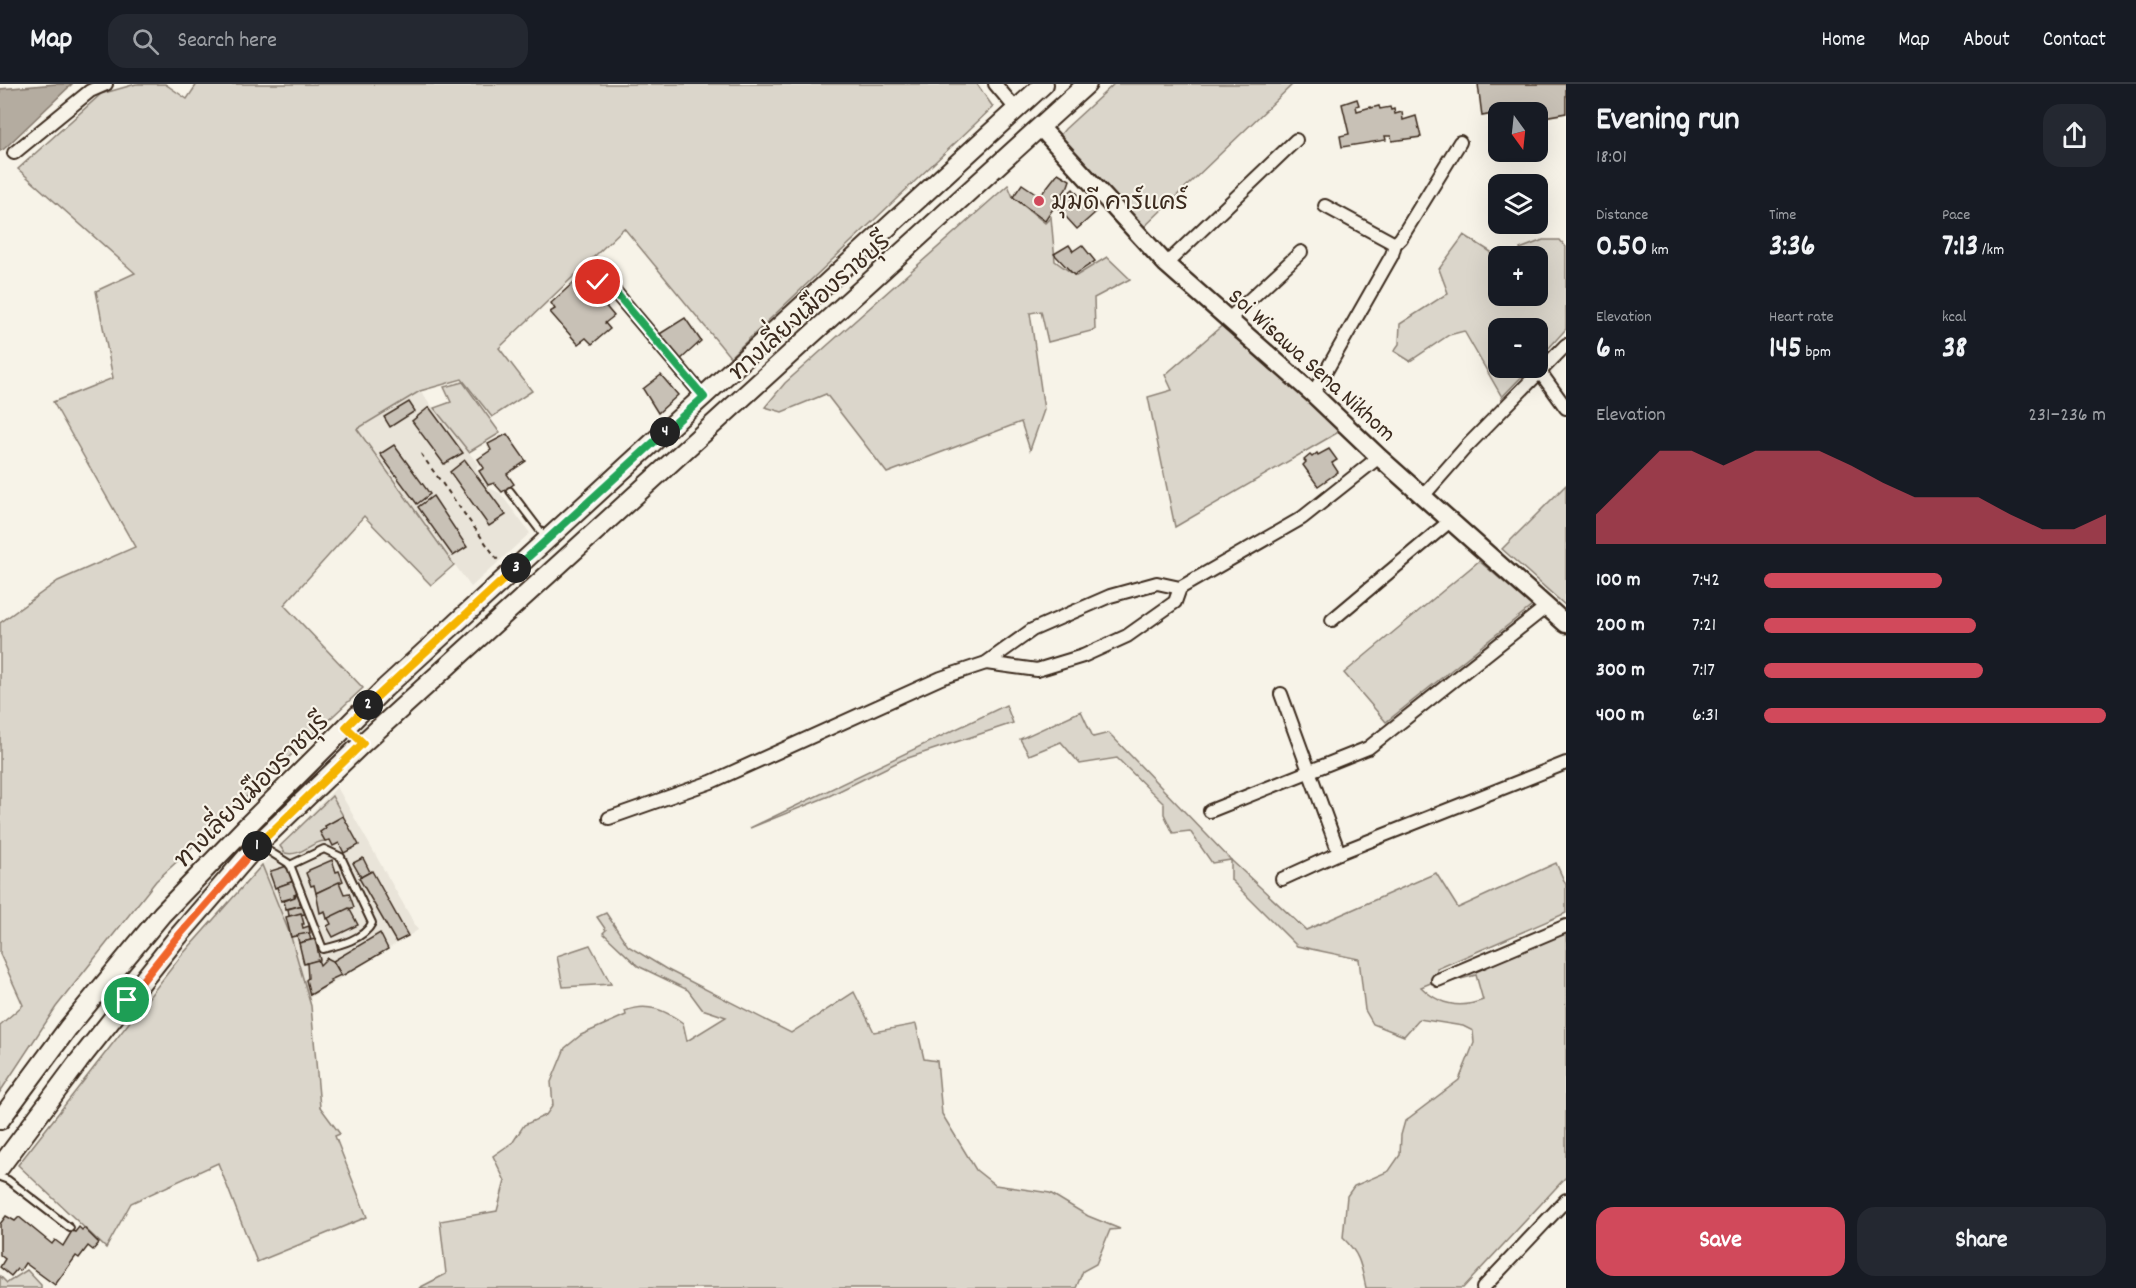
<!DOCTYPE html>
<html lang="en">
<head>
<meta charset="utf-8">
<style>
	:root { --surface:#171b24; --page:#242831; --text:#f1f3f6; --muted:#9ea1a6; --line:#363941; --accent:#d1495b }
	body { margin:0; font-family:Dekko,"Playpen Sans Thai",sans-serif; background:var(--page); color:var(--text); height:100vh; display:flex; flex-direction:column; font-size:22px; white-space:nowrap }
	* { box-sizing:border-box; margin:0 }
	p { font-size:20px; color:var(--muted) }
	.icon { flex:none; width:33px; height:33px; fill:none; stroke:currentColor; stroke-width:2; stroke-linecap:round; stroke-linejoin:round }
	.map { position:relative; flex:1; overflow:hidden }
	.panel { display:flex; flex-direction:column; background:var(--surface); width:570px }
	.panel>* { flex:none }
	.needle { width:39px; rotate:165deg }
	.buttons { position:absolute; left:1488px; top:18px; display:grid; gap:12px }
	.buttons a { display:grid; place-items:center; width:60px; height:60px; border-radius:12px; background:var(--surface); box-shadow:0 6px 24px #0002; font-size:30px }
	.pin { position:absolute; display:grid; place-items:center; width:51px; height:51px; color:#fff; margin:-26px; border:3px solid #fff; border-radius:50%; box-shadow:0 2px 6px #0007 }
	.km { position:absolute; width:30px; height:30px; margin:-15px; border-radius:50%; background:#222; color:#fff; font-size:16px; line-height:30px; text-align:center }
	.round { display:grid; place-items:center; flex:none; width:63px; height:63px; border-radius:18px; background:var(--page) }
	.overview { display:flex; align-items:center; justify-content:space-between; height:102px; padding:0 30px }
	h1 { font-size:33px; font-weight:700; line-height:45px }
	.stats { display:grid; grid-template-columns:repeat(3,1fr); gap:9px; height:102px; padding:6px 30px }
	.stats div { display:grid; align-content:center }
	.stats b { font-size:30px; font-weight:700 }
	.stats small { font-size:16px; font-weight:400 }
	.stats p { font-size:16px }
	.chart { height:168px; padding:12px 30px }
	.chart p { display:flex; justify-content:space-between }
	.chart svg { width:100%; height:108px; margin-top:6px; fill:var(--accent); opacity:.7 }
	.action { display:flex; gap:12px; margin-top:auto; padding:12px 30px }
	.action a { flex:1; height:69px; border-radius:18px; background:var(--accent); color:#fff; font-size:24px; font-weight:700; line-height:69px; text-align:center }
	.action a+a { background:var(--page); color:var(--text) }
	ul { padding:0 30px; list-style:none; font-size:20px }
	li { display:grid; grid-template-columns:96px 72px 1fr; align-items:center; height:45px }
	li i { height:15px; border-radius:8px; background:var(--accent) }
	header { display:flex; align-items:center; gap:36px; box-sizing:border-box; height:84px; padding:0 30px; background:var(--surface); border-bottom:2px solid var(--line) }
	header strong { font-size:28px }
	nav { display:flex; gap:33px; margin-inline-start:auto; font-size:21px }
	.search { width:420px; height:54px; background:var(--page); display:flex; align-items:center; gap:15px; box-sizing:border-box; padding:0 21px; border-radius:18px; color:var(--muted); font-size:22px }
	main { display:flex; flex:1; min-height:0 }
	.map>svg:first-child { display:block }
</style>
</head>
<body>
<header>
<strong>Map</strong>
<div class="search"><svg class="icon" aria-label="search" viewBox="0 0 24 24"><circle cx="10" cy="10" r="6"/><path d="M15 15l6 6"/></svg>Search here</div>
<nav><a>Home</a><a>Map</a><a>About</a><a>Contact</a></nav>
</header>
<main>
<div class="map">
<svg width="1566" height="1204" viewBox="0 0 1566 1204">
	<rect width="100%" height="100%" fill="#f7f3e8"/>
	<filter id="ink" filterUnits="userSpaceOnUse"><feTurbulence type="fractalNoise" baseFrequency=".0167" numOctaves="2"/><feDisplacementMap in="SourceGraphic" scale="12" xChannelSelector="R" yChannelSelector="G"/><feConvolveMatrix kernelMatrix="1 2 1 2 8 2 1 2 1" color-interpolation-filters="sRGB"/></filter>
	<g filter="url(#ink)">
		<!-- built -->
		<g fill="#e9e4d9">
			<polygon points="420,307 478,380 476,385 489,404 500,409 530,449 471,503 356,345"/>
			<polygon points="337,703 418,846 308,915 291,853 262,781"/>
		</g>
		<!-- green -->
		<g fill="#dbd6cb" stroke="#8b8074" stroke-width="1.5" fill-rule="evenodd">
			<polygon points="136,0 165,0 187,15 197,0 977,0 993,23 730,273 624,144 499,264 532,307 492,333 462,295 420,307 357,345 454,481 431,501 364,432 284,521 363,604 156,797 56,923 0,1008 0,941 23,921 0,870 0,539 58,497 135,463 53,318 113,294 96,207 135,189 18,85 101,10"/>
			<polygon points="1114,0 1293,0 1141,146 1063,59 1061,50 1065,45"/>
			<polygon points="1008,101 1013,113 1045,139 1051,133 1055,177 1076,192 1107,173 1130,195 1094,214 1095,246 1048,258 1041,227 1030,229 1044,326 1030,366 1021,338 887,389 826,310 782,328 765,323 785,299"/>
			<polygon points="1464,151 1491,168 1493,191 1498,191 1498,212 1538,212 1538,172 1523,172 1520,165 1543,156 1560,156 1566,163 1566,245 1538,276 1538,244 1498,244 1498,284 1530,284 1502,313 1464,247 1449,251 1410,277 1394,267 1399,260 1400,240 1448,209 1439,185"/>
			<polygon points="1225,239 1342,346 1175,443 1148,313 1172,306 1165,291"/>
			<polygon points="463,298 500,349 469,368 434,324 451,318 444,303"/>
			<polygon points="1566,401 1566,522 1502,465"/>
			<polygon points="1479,477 1532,522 1386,638 1344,589"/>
			<polygon points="1006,621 1013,639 902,676 829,712 750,744"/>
			<path d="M 1081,627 L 1093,653 L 1109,649 L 1231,776 L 1306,846 L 1436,789 L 1458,824 L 1556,779 L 1566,801 L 1566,829 L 1437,885 L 1438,895 L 1566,843 L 1566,1093 L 1463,1204 L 1366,1204 C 1361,1181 1360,1170 1343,1154 L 1347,1112 L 1354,1102 L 1389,1087 L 1400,1071 L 1401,1051 L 1405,1037 L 1459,996 L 1474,959 L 1473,947 L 1463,942 L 1419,935 L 1404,952 L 1373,940 L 1365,926 L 1359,875 L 1297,862 L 1231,796 L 1231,776 L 1212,779 L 1190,747 L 1173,749 L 1164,730 L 1164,720 L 1117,674 L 1080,680 L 1061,658 L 1029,671 L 1020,655 ZM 1476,891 L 1483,916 C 1460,925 1439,921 1421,903 L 1438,896 L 1442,900 Z"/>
			<path d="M 332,712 L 343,732 L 325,742 L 326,744 L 320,748 L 325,757 C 309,758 302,773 285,769 L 280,762 Z"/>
			<polygon points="262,781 291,853 311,922 320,1023 340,1050 335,1052 367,1133 257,1178 218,1079 131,1119 106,1164 18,1081 181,872"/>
			<path d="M 606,829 L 628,862 L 666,885 L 791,949 L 854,908 L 874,948 L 916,940 L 924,975 L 937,977 L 942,1030 L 976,1086 L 995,1101 L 1050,1109 L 1088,1132 L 1120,1145 L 1110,1146 L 1096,1180 L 1083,1187 L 1076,1204 L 419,1204 L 446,1190 L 440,1137 L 497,1127 L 505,1097 L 493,1072 L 513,1058 L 524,1041 L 546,1031 L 553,1021 L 551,998 L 565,964 L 581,951 L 626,931 L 625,927 C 647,918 665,926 683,939 L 687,957 L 726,933 L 702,925 L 688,906 L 638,882 L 603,849 L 606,846 L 597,833 Z"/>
			<polygon points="590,861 611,900 563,903 557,872"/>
			<polygon points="27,1186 41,1201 41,1204 0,1204 0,1192 7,1199"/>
		</g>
		<!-- water -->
		<polygon fill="#b4aca0" stroke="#84786c" stroke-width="1.5" points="56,0 72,0 4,65 0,67 0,5"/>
		<!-- building -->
		<g fill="#c8c1b6" stroke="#3b2a1e" stroke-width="1.5">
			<polygon points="1478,0 1566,0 1566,29 1538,34 1538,28 1498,28 1498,42 1495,43 1493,30 1482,32"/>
			<polygon points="1357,15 1359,21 1356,22 1357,27 1371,23 1371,24 1379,22 1380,25 1390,23 1391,26 1394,25 1395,30 1402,28 1403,36 1416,32 1421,53 1392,57 1391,52 1385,52 1386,56 1342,63 1340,52 1349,50 1342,20"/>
			<polygon points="1058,89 1070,96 1068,102 1045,137 1013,113 1022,100 1040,112"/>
			<polygon points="1073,105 1095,129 1077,145 1055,121"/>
			<polygon points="1069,161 1073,167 1082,161 1095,177 1074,191 1054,170"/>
			<polygon points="573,199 579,205 587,200 614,232 605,239 610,245 592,260 586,254 578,260 550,228 555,225 551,219"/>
			<polygon points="685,234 701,257 679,277 658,251"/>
			<polygon points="661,291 678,311 658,329 643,305"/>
			<polygon points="409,318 415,327 390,343 384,333"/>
			<polygon points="429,323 463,369 444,380 412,337"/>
			<polygon points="507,350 526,377 507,390 514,400 502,408 494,399 488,401 479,387 484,384 478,375 491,366 488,360"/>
			<polygon points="394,361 430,410 417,420 380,370"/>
			<polygon points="1329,365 1337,376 1332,379 1338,388 1318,402 1303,381 1306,378 1304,376 1310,371 1312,373 1317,369 1318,371"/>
			<polygon points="465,376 506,431 489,442 450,388"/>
			<polygon points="433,412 467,463 453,472 418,423"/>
			<polygon points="343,732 359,761 344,769 339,759 333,762 330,756 325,757 320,748 326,744 325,742"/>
			<polygon points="363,774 370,788 361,793 353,779"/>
			<polygon points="332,776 336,788 339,787 343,797 316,809 314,801 311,802 306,789 309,787 309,786"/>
			<polygon points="287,782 294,797 275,804 270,790 271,787"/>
			<polygon points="372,787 408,852 396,858 359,794"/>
			<polygon points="294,797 297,810 294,811 295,813 281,817 277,803"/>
			<polygon points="339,798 344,810 349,809 354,823 327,835 325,827 320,829 316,809"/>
			<polygon points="297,808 299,808 300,819 302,818 303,821 286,825 284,817 295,813"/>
			<polygon points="303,821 305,830 289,832 288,825"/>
			<polygon points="349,824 358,841 333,853 327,842 331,840 328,834"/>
			<polygon points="301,829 304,840 302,840 303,844 309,842 310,849 291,853 286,833"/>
			<polygon points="309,849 311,856 299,859 297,851"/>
			<polygon points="380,849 388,865 342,892 333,877"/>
			<polygon points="315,855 320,876 304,880 299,859"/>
			<polygon points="327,874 333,877 341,891 330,896 332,898 310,911 306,896 308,894 307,879 318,876 320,881"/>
			<polygon points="6,1132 15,1137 19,1133 52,1160 55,1156 63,1162 72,1147 75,1148 79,1143 82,1146 84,1144 99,1159 93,1166 88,1162 79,1174 76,1172 55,1201 25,1179 20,1187 17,1185 11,1192 0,1183 5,1175 0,1171 0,1140"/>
		</g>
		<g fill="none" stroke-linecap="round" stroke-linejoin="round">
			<defs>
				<g id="lane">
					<polyline points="510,407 545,453"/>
					<path d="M 259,761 L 288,779 L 291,783 L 323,865 C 340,861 364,855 372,839 L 341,773 L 324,765 L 290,781"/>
					<polyline points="0,1093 8,1096 70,1144"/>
				</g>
				<g id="street">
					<polyline points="995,0 1016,25"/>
					<polyline points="14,69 90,7 106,0"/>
					<polyline points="1325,122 1395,160"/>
					<polyline points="1166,180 1296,56"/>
					<polyline points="598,198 616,209 704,313"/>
					<polyline points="1229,235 1301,168"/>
					<polyline points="1540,288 1566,324"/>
					<polyline points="1313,310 1392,171 1395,160 1401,154 1460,58"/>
					<polyline points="1423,412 1466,363 1566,261"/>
					<polyline points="1332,536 1450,437"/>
					<polyline points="986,579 1037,586 1083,572 1127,552 1175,518 1180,504"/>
					<polyline points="1281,610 1339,769 1566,679"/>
					<polyline points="1210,727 1368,664 1546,523"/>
					<polyline points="609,734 711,698 941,594 986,579 1032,546 1110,512 1157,499 1180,504 1302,434 1379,373"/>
					<polyline points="1282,795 1339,769"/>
					<polyline points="1438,896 1566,842"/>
					<polyline points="1483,1204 1566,1116"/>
				</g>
				<polyline id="secondary" points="1040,43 1166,180 1313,310 1379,373 1566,540"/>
				<g id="primary">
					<polyline points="0,1036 68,944 162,830 245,744 385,604 1044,0"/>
					<polyline points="0,1083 79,977 175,856 258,760 363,659 1087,0"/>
				</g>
			</defs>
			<!-- lane casing -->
			<use href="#lane" stroke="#3b2a1e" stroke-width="10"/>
			<!-- street casing -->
			<use href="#street" stroke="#3b2a1e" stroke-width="16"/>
			<!-- secondary casing -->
			<use href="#secondary" stroke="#3b2a1e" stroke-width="21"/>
			<!-- primary casing -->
			<use href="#primary" stroke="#3b2a1e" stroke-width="22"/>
			<!-- path -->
			<polyline stroke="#3b2a1e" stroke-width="2" stroke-dasharray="4.5 4.5" stroke-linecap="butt" points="421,370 500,479"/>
			<!-- lane -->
			<use href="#lane" stroke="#f7f3e8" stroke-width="6"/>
			<!-- street -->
			<use href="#street" stroke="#f7f3e8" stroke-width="12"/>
			<!-- secondary -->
			<use href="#secondary" stroke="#f7f3e8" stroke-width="16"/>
			<!-- primary -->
			<use href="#primary" stroke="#f7f3e8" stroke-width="18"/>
		</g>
	</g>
	<g fill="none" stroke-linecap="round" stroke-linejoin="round" filter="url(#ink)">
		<defs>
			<polyline id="split-1" points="127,916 175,856 257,762"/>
			<polyline id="split-2" points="257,762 363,659 346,643 368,621"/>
			<polyline id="split-3" points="368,621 516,484"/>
			<polyline id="split-4" points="516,484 665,348"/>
			<polyline id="split-5" points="598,198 616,209 704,313 665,348"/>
		</defs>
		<!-- split-1 casing -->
		<use href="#split-1" stroke="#fff" stroke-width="12"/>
		<!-- split-2 casing -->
		<use href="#split-2" stroke="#fff" stroke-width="12"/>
		<!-- split-3 casing -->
		<use href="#split-3" stroke="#fff" stroke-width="12"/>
		<!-- split-4 casing -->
		<use href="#split-4" stroke="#fff" stroke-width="12"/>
		<!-- split-5 casing -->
		<use href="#split-5" stroke="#fff" stroke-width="12"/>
		<!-- split-1 -->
		<use href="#split-1" stroke="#f0652b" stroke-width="8"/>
		<!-- split-2 -->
		<use href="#split-2" stroke="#f5b400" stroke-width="8"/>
		<!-- split-3 -->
		<use href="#split-3" stroke="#f5b400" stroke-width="8"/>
		<!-- split-4 -->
		<use href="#split-4" stroke="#22a559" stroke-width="8"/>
		<!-- split-5 -->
		<use href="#split-5" stroke="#22a559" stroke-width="8"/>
	</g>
	<!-- markers -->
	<circle fill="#d1495b" stroke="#f7f3e8" stroke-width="2" cx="1039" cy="117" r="6"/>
	<g text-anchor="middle" stroke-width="4.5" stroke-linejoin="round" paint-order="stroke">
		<!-- poi labels -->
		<g font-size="24" fill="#3b2a1e" stroke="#f7f3e8" text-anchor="start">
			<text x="1051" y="125">มุมดี คาร์แคร์</text>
		</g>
		<!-- street labels -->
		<g font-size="24" fill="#3b2a1e" stroke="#f7f3e8">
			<text transform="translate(809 222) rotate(-42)" y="8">ทางเลี่ยงเมืองราชบุรี</text>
			<text transform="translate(1313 280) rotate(42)" y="8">Soi Wisawa Sena Nikhom</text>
			<text transform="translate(251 706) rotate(-45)" y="8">ทางเลี่ยงเมืองราชบุรี</text>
		</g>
	</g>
</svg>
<div class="buttons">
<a><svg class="needle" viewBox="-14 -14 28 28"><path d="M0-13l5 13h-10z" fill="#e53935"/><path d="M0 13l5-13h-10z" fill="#9ea1a6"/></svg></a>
<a><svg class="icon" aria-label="layers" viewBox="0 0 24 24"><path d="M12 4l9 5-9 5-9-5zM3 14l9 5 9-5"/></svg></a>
<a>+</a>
<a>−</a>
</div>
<div class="pin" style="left:127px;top:916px;background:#1e9e55"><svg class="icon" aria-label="arrive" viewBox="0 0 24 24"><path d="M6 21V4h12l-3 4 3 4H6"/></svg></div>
<div class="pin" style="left:598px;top:198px;background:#d93025"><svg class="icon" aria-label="check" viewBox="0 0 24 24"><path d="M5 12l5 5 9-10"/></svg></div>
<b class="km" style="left:257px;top:762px">1</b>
<b class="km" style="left:368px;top:621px">2</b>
<b class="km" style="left:516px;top:484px">3</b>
<b class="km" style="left:665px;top:348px">4</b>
</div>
<section class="panel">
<div class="overview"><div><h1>Evening run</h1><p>18:01</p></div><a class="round"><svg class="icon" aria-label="share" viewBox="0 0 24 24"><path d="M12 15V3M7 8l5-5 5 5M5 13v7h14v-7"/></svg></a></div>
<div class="stats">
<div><p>Distance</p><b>0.50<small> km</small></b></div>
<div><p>Time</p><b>3:36</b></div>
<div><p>Pace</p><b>7:13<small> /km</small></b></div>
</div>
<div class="stats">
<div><p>Elevation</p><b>6<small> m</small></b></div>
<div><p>Heart rate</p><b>145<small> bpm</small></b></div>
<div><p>kcal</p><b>38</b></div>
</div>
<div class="chart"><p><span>Elevation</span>231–236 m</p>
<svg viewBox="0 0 160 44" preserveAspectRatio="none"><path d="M0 44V32L10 19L20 6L30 6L40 12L50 6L60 6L70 6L80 12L90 19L100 25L110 25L120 25L130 32L140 38L150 38L160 32V44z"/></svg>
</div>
<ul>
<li><b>100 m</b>7:42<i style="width:52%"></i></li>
<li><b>200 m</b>7:21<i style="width:62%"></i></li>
<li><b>300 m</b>7:17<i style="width:64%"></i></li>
<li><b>400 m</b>6:31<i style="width:100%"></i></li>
</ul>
<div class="action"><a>Save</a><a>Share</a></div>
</section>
</main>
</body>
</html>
